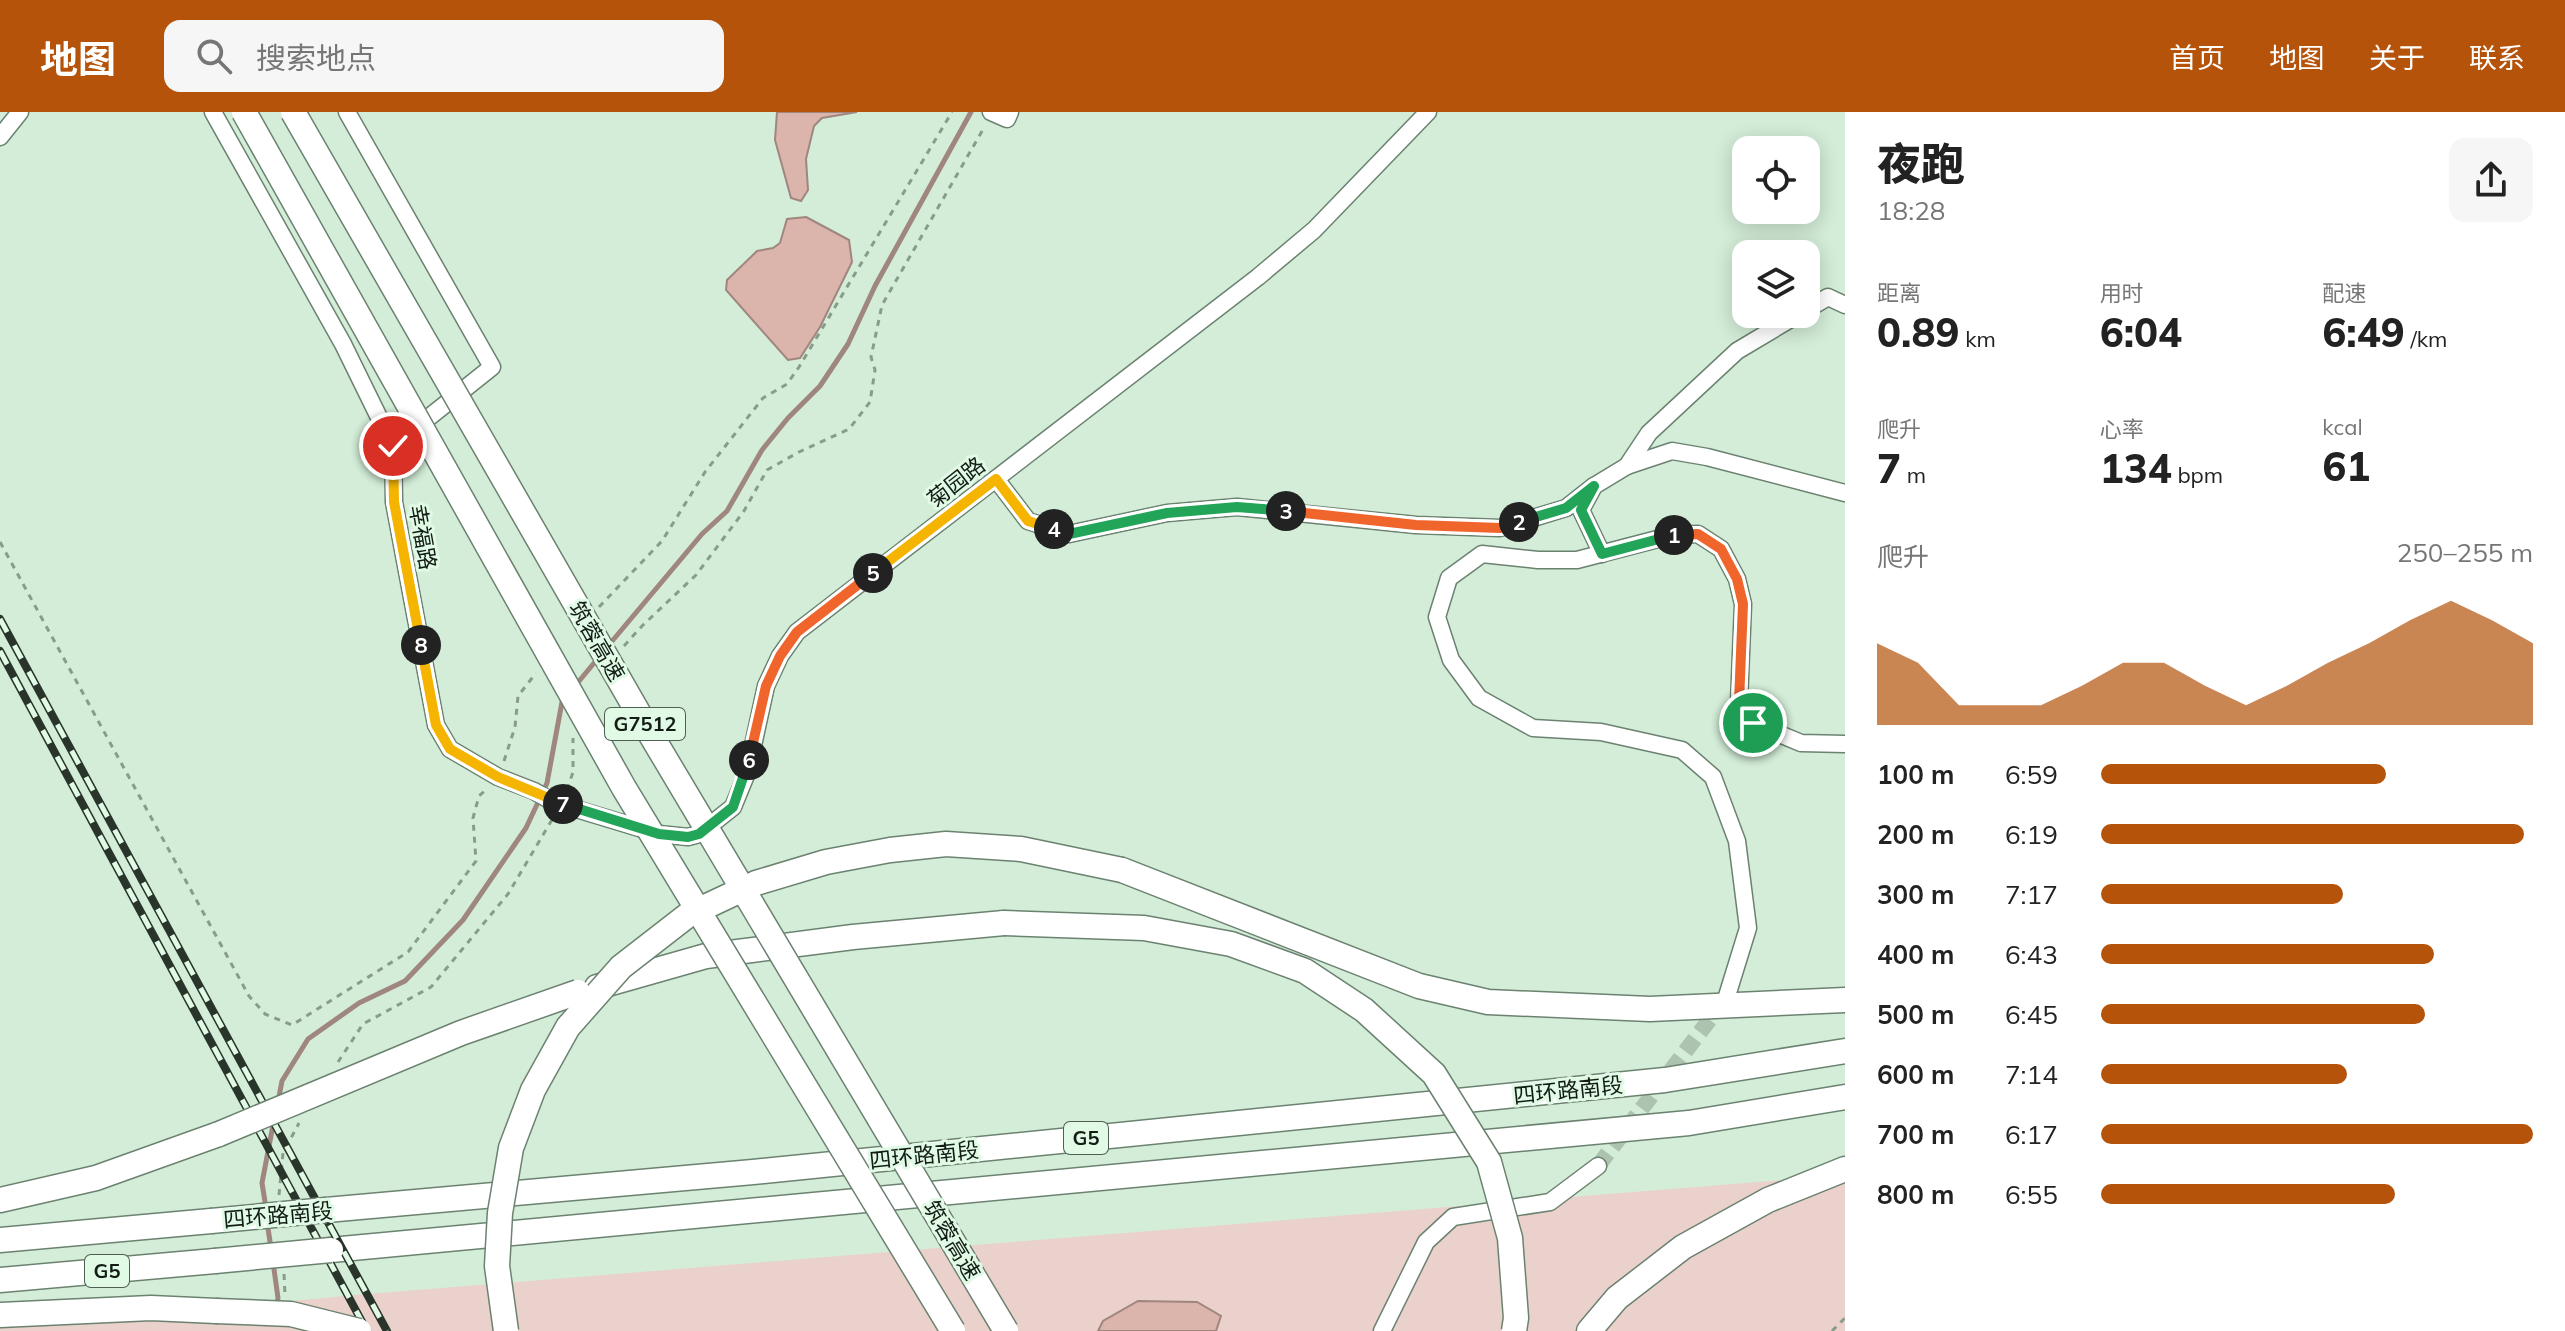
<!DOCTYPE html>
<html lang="zh">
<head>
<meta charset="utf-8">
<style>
	:root { --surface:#fff; --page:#f6f6f6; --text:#222; --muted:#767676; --accent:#b45309 }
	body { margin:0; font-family:Mulish,"Noto Sans SC",sans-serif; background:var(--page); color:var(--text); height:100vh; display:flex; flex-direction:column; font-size:30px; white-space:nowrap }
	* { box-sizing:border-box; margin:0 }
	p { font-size:26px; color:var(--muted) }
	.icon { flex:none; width:44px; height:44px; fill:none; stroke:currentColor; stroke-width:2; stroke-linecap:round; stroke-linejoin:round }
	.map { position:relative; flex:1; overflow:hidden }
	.panel { display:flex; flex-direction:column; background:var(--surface); width:720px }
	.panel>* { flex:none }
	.fabs { position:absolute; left:1732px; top:24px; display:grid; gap:16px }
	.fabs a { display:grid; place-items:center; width:88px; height:88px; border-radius:16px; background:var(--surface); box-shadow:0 4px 20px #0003; font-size:40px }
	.pin { position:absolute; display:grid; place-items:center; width:68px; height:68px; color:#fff; margin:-34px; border:4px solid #fff; border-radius:50%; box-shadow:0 2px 8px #0007 }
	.km { position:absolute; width:40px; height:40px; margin:-20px; border-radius:50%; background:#222; color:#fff; font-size:22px; line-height:40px; text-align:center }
	.round { display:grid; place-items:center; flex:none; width:84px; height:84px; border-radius:16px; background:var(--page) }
	.overview { display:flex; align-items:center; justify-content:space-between; height:136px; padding:0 32px }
	h1 { font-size:44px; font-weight:800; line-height:60px }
	.stats { display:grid; grid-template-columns:repeat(3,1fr); gap:12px; height:136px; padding:8px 32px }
	.stats div { display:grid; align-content:center }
	.stats b { font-size:40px; font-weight:800 }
	.stats small { font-size:22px; font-weight:400 }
	.stats p { font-size:22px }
	.chart { height:224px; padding:16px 32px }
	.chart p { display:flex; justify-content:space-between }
	.chart svg { width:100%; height:144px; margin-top:8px; fill:var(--accent); opacity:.7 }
	ul { padding:0 32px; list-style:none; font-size:26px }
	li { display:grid; grid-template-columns:128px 96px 1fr; align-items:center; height:60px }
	li i { height:20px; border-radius:10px; background:var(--accent) }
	header { display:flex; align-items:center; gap:48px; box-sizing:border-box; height:112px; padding:0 40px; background:var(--accent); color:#fff }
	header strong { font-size:38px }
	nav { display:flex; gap:44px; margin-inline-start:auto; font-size:28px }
	.search { width:560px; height:72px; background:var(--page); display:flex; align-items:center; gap:20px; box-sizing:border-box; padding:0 28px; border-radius:16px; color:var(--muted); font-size:30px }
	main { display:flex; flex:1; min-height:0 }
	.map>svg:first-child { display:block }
</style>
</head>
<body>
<header>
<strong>地图</strong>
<div class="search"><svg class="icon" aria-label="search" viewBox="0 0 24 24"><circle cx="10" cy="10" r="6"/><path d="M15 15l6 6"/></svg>搜索地点</div>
<nav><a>首页</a><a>地图</a><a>关于</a><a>联系</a></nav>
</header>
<main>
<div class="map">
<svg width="1845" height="1219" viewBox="0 0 1845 1219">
	<rect width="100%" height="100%" fill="#d3edd8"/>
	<!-- green -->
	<polygon fill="#ebd1cc" points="1845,1063 1845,1219 0,1219 0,1216 355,1183"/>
	<!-- water -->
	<g fill="#dbb4ac" stroke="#9f867f" stroke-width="2">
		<polygon points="777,0 857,0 822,6 814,14 806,47 808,78 801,89 791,86 775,28"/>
		<polygon points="806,105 849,128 852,150 820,215 800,246 788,248 726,178 727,168 757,139 773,136 780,131 787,107"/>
		<polygon points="1138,1189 1197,1190 1221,1204 1216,1219 1098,1219 1103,1209"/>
	</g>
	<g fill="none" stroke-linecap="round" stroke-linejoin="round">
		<!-- stream -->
		<g stroke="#9f867f" stroke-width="5">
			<polyline points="608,534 702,422 727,399 762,338 788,306 820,274 848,232 875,174 971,0"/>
			<polyline points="575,574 599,545"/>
			<polyline points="278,990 282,969 308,927 359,891 405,869 463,808 526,716 547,671 562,590 566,585"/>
			<polyline points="266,1096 262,1071 274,1008"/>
			<polyline points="267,1110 271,1136"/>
			<polyline points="273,1150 278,1186 276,1195"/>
		</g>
		<!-- minor-tunnel -->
		<polyline stroke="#adc3b1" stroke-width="16" stroke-dasharray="16 8" stroke-linecap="butt" points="1598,1054 1723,890"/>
		<defs>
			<g id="minor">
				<polyline points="213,0 343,232 393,334 394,390 413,491 436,613 450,637 498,665 534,679 553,690 659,722 688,725 699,722 733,695 747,661 766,574 780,544 797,520 1258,165 1314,118 1428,0"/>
				<polyline points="347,0 492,255 393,334"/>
				<polyline points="991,0 1007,7 1010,0"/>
				<polyline points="0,25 20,0"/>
				<polyline points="1806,198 1828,185 1845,193"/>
				<polyline points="1627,354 1649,321 1737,239 1799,202"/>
				<polyline points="996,367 1028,409 1069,422 1167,401 1237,395 1416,413 1500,416 1566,396 1594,374"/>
				<polyline points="1602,442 1581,398 1594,374 1627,354 1672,339 1707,345 1845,381"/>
				<polyline points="1727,884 1748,816 1737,729 1713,665 1682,638 1601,620 1533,616 1479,586 1451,548 1437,505 1449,466 1482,442 1538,448 1577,448 1673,423 1698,422 1721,437 1737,467 1743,492 1739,590 1753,611 1801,631 1845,632"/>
				<polyline points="1382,1219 1426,1130 1453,1105 1550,1090 1598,1054"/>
			</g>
			<g id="highway">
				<polyline points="1122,758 1419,874 1488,890 1650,897 1845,888"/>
				<polyline points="597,875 706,844 853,825 1004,811"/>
				<polyline points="0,1088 96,1066 219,1022"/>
				<polyline points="326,1098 753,1060 1665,968 1845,939"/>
				<polyline points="0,1128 211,1109"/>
				<polyline points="331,1138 1689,1011 1845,985"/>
				<polyline points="0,1168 215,1149"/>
				<polyline points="0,1203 151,1196 216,1199"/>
				<polyline points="1589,1219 1617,1186 1683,1135 1768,1088 1845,1057"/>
			</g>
		</defs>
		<!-- minor casing -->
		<use href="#minor" stroke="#6b8270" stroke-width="19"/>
		<!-- highway casing -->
		<use href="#highway" stroke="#6b8270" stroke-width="27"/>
		<!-- path -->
		<g stroke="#889c8c" stroke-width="3" stroke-dasharray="6 6" stroke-linecap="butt">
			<polyline points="0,430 249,884 265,902 292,913 408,840 476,749 473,706 479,684 488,676"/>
			<polyline points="599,495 662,429 705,360 763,286 787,272 799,255 952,0"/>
			<polyline points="624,534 642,514 696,463 744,399 767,358 799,340 849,317 870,290 875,258 871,245 882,193 985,14"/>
			<polyline points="504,649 515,615 518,584 536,561"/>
			<polyline points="567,678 573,660 573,626"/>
			<polyline points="338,950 363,912 431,875 508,782 553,706"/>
			<polyline points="279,1083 283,1041 299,1011"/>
			<polyline points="284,1162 285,1183"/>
			<polyline points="1832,1219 1845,1206"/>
		</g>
		<!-- minor -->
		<use href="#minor" stroke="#fff" stroke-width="16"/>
		<!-- highway -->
		<use href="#highway" stroke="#fff" stroke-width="24"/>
		<defs>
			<g id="rail">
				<polyline points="0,507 387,1219"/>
				<polyline points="0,539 367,1219"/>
			</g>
		</defs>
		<!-- rail casing -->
		<use href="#rail" stroke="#29342b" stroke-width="8"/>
		<!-- rail -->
		<use href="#rail" stroke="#e0fae5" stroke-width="5" stroke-dasharray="15" stroke-linecap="butt"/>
		<defs>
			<g id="highway-bridge">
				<polyline points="244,0 624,676 953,1219"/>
				<polyline points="293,0 651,623 1006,1219"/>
				<polyline points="1004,811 1144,816 1231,832 1305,859 1364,898 1434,962 1489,1050 1510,1126 1516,1206 1514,1219"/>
				<polyline points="219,1022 461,921 578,880"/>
				<polyline points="211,1109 326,1098"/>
				<polyline points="215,1149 331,1138"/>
				<polyline points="216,1199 291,1202 359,1219"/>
				<polyline points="506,1219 497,1154 500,1101 511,1036 533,978 568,915 621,855 688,803 756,771 826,750 890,738 946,732 1021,737 1122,758"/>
			</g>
		</defs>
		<!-- highway-bridge casing -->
		<use href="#highway-bridge" stroke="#6b8270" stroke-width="27" stroke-linecap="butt"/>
		<!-- highway-bridge -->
		<use href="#highway-bridge" stroke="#fff" stroke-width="24"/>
	</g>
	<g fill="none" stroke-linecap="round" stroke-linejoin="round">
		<defs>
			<polyline id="split-1" points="1674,423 1698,422 1721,437 1737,467 1743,492 1739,590 1753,611"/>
			<polyline id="split-2" points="1519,410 1566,396 1594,374 1581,398 1602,442 1674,423"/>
			<polyline id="split-3" points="1286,399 1416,413 1500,416 1519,410"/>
			<polyline id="split-4" points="1054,417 1069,422 1167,401 1237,395 1286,399"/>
			<polyline id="split-5" points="873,461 996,367 1028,409 1054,417"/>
			<polyline id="split-6" points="749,648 766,574 780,544 797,520 873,461"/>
			<polyline id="split-7" points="563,692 659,722 688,725 699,722 733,695 749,648"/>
			<polyline id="split-8" points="421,533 436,613 450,637 498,665 563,692"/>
			<polyline id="split-9" points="393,334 394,390 421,533"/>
		</defs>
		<!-- split-1 casing -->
		<use href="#split-1" stroke="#fff" stroke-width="16"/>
		<!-- split-2 casing -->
		<use href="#split-2" stroke="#fff" stroke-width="16"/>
		<!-- split-3 casing -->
		<use href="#split-3" stroke="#fff" stroke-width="16"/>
		<!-- split-4 casing -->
		<use href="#split-4" stroke="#fff" stroke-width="16"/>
		<!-- split-5 casing -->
		<use href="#split-5" stroke="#fff" stroke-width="16"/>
		<!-- split-6 casing -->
		<use href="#split-6" stroke="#fff" stroke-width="16"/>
		<!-- split-7 casing -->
		<use href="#split-7" stroke="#fff" stroke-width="16"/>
		<!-- split-8 casing -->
		<use href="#split-8" stroke="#fff" stroke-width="16"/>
		<!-- split-9 casing -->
		<use href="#split-9" stroke="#fff" stroke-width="16"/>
		<!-- split-1 -->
		<use href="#split-1" stroke="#f0652b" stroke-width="10"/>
		<!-- split-2 -->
		<use href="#split-2" stroke="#22a559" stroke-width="10"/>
		<!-- split-3 -->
		<use href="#split-3" stroke="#f0652b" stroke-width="10"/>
		<!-- split-4 -->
		<use href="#split-4" stroke="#22a559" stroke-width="10"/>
		<!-- split-5 -->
		<use href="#split-5" stroke="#f5b400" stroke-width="10"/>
		<!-- split-6 -->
		<use href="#split-6" stroke="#f0652b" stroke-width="10"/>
		<!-- split-7 -->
		<use href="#split-7" stroke="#22a559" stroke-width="10"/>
		<!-- split-8 -->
		<use href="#split-8" stroke="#f5b400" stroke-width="10"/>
		<!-- split-9 -->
		<use href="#split-9" stroke="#f5b400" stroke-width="10"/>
	</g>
	<g text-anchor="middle" stroke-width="6" stroke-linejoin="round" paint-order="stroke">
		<!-- shield labels -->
		<g fill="#e0fae5" stroke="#505f53" stroke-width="2">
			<rect x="605" y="596" width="80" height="32" rx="6"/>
			<rect x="1064" y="1010" width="44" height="32" rx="6"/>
			<rect x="85" y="1143" width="44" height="32" rx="6"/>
		</g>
		<g font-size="20" font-weight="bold" fill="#131c15">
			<text x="645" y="619">G7512</text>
			<text x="1086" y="1033">G5</text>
			<text x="107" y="1166">G5</text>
		</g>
		<!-- street labels -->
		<g font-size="22" fill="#131c15" stroke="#e0fae5">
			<text transform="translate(956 370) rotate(-38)" y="8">菊园路</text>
			<text transform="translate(423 425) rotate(80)" y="8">幸福路</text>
			<text transform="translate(597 529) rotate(60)" y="8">筑蓉高速</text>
			<text transform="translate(1568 978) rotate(-6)" y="8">四环路南段</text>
			<text transform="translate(924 1043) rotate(-6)" y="8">四环路南段</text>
			<text transform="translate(278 1103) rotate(-5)" y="8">四环路南段</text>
			<text transform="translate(952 1128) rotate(59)" y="8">筑蓉高速</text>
		</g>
	</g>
</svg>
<div class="fabs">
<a><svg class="icon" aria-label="locate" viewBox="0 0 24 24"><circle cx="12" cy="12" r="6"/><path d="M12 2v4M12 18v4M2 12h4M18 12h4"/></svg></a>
<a><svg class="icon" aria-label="layers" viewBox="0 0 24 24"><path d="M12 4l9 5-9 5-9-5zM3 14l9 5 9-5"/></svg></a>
</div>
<div class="pin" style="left:1753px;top:611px;background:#1e9e55"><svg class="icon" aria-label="arrive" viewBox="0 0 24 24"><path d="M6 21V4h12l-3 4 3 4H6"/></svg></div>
<div class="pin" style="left:393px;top:334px;background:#d93025"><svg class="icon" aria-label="check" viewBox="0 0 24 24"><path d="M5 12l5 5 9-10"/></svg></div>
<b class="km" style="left:1674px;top:423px">1</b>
<b class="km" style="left:1519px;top:410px">2</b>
<b class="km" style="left:1286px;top:399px">3</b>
<b class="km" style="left:1054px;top:417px">4</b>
<b class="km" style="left:873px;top:461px">5</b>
<b class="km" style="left:749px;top:648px">6</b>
<b class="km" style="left:563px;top:692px">7</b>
<b class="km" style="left:421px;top:533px">8</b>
</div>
<section class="panel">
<div class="overview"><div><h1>夜跑</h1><p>18:28</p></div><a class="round"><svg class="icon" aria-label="share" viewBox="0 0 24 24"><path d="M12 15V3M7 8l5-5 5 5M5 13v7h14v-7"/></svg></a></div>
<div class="stats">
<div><p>距离</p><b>0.89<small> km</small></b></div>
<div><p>用时</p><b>6:04</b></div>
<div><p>配速</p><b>6:49<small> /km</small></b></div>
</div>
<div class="stats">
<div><p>爬升</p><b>7<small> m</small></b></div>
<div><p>心率</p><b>134<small> bpm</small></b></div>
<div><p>kcal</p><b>61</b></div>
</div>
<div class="chart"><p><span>爬升</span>250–255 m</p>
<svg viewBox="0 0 160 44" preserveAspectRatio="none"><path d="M0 44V19L10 25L20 38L30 38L40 38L50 32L60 25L70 25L80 32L90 38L100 32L110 25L120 19L130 12L140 6L150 12L160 19V44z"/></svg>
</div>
<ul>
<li><b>100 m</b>6:59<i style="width:66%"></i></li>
<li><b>200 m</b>6:19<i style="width:98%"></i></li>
<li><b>300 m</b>7:17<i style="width:56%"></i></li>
<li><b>400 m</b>6:43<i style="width:77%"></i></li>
<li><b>500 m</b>6:45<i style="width:75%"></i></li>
<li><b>600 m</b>7:14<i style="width:57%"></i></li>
<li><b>700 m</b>6:17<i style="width:100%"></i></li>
<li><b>800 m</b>6:55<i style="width:68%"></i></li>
</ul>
</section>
</main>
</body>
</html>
